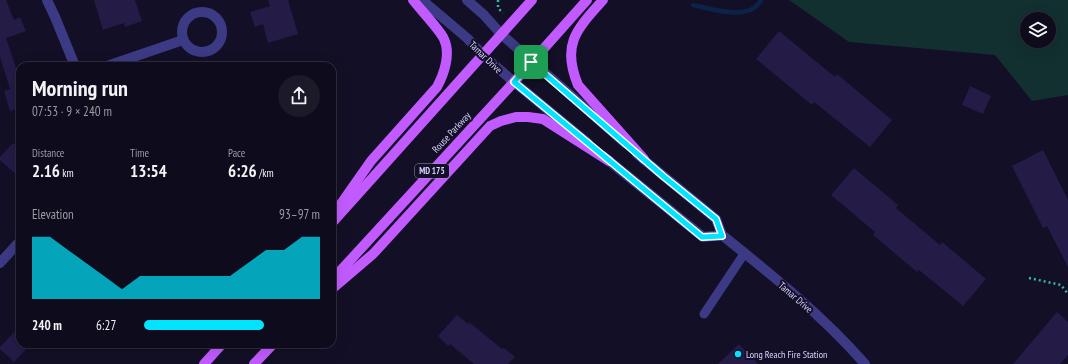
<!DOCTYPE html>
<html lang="en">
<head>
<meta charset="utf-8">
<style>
	:root { --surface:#0e0b1c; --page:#1c1929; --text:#f1f3f6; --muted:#9b9ba3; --line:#2e2b3b; --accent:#00e5ff }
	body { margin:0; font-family:"PT Sans Narrow",sans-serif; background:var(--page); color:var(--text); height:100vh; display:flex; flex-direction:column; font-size:15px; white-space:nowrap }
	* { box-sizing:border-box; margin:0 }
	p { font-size:13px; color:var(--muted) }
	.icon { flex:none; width:22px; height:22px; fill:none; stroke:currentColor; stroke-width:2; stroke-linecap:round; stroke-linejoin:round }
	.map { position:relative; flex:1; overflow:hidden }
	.side { position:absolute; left:16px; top:62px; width:320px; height:286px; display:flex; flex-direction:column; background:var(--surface); border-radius:12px; box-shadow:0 4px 16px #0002,0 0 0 1px var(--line) }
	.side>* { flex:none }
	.fabs { position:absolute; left:1020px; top:12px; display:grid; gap:8px }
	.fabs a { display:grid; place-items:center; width:36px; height:36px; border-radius:50%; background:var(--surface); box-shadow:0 4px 16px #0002,0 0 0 1px var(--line); font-size:20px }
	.pin { position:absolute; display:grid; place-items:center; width:34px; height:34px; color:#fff; margin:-17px; border-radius:8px; box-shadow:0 2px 6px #0006 }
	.round { display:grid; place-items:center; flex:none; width:42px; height:42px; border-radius:21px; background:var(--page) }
	.head { display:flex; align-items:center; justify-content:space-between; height:68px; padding:0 16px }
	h1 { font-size:22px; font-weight:800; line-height:30px }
	.metrics { display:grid; grid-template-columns:repeat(3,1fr); gap:6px; height:68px; padding:4px 16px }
	.metrics div { display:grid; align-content:center }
	.metrics b { font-size:17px; font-weight:800 }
	.metrics small { font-size:11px; font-weight:400 }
	.metrics p { font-size:11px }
	.chart { height:112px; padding:8px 16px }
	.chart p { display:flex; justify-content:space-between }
	.chart svg { width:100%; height:72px; margin-top:4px; fill:var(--accent); opacity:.7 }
	ul { padding:0 16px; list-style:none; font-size:13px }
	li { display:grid; grid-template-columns:64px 48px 1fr; align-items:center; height:30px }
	li i { height:10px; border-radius:5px; background:var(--accent) }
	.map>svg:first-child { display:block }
</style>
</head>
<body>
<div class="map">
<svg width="1068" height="364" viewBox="0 0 1068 364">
	<rect width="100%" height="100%" fill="#130f26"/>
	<!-- green -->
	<path fill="#12302f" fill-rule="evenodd" d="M 789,0 L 1068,0 L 1068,95 L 1032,101 L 995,55 L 849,42 ZM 1027,19 L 1049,19 L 1049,41 L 1027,41 Z"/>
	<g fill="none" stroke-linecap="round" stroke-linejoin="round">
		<!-- stream -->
		<path stroke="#0c2248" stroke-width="4.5" d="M 693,5 C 712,9 750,22 761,0"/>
	</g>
	<!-- building -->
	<g fill="#241b47">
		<polygon points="0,0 6,0 14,20 20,17 26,31 6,38 20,80 20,112 17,113 16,109 10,111 4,91 10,89 0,57"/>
		<polygon points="94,0 135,0 142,21 125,27 124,23 103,30"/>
		<polygon points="268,0 288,0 298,34 268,43 263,24 255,27 250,12 270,6"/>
		<polygon points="779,31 835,77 837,74 892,120 870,147 814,102 812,105 756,59"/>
		<polygon points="970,86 991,96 983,114 962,105"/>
		<polygon points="13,143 20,149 20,178 0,160 0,157"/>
		<polygon points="1043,150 1068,200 1068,267 1047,226 1043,228 1012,166"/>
		<polygon points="854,168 898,205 896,208 940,245 942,242 986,279 963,306 919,270 917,272 873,235 875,232 831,195"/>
		<polygon points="1057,312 1068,322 1068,355 1060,364 1013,364"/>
		<polygon points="457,315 468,324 469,322 502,349 504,348 515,357 508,364 474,364 450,344 448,346 438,336"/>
		<polygon points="20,326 20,344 24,344 28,347 14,362 0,349 0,347"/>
		<polygon points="739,344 758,364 718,364"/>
	</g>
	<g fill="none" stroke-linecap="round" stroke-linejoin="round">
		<!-- path -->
		<g stroke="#2fb8b0" stroke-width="2.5" stroke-dasharray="2 3" stroke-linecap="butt">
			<polyline points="498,0 498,8 503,13"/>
			<polyline points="1029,278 1061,285 1068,294"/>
		</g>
		<!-- service -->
		<polyline stroke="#3d3a85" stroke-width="9" points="704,314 744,254"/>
		<!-- minor -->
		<g stroke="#3d3a85" stroke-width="10">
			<polyline points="47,0 55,17 75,66"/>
			<circle cx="202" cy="32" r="20"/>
			<polyline points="107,66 183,40"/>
			<polyline points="0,263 20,241"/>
		</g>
		<!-- tertiary -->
		<g stroke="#3d3a85" stroke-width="10">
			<polyline points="422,0 467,38 483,55 514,82 588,143"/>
			<polyline points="467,0 484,15 501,34 625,143"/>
			<path d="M 637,154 L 716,219 L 722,235 C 772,275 823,316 865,364"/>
			<polyline points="603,156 703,237 722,235"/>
		</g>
		<!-- primary -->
		<g stroke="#c25bff" stroke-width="10">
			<path d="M 603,0 C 577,29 561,44 578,85 L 644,159"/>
			<path d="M 338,208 L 371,161 L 437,87 C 444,74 451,54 444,39 C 440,30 420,9 413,0"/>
			<polyline points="332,223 532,0"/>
			<polyline points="332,280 514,82 587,0"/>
			<polyline points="332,289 373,254 490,126 501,121 516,117 528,117 543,119 609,161"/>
			<polyline points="204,364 222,344"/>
			<polyline points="254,364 273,344"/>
		</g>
	</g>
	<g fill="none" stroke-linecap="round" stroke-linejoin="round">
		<defs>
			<polygon id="route" points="531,62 663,176 716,219 722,236 702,237 514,82"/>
		</defs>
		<!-- route casing -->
		<use href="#route" stroke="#fff" stroke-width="8"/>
		<!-- route -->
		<use href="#route" stroke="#00e5ff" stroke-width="5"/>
	</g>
	<!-- markers -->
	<circle fill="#00e5ff" stroke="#130f26" stroke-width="1.5" cx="738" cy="354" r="4"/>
	<g text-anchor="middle" stroke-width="4" stroke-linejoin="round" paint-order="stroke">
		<!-- shield labels -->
		<rect fill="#130f26" stroke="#9e99be" stroke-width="1" x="415" y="164" width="34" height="14" rx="3"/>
		<g font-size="9" font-weight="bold" fill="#d9d4ff">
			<text x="432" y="174">MD 175</text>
		</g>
		<!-- street labels -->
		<g font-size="10" fill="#d9d4ff" stroke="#130f26">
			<text transform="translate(486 57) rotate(44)" y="4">Tamar Drive</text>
			<text transform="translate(451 132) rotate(-47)" y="4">Rouse Parkway</text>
			<text transform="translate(796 297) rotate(41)" y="4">Tamar Drive</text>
		</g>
		<!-- poi labels -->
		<g font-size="10" fill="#d9d4ff" stroke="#130f26" text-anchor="start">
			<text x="746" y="358">Long Reach Fire Station</text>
		</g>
	</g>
</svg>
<div class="fabs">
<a><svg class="icon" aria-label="layers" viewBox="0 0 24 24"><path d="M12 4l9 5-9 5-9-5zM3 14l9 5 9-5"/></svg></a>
</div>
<div class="pin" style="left:531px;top:62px;background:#1e9e55"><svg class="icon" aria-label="arrive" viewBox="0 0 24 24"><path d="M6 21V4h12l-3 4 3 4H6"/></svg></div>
<section class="side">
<div class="head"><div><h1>Morning run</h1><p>07:53 · 9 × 240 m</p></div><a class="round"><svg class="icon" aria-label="share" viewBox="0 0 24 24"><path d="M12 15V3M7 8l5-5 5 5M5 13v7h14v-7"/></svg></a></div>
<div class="metrics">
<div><p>Distance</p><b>2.16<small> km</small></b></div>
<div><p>Time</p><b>13:54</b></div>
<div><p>Pace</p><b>6:26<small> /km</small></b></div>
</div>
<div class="chart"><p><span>Elevation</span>93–97 m</p>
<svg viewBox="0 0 160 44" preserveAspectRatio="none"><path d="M0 44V6L10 6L20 14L30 22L40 30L50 38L60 30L70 30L80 30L90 30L100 30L110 30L120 22L130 14L140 14L150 6L160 6V44z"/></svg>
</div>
<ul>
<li><b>240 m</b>6:27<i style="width:68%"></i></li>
</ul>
</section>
</div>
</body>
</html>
